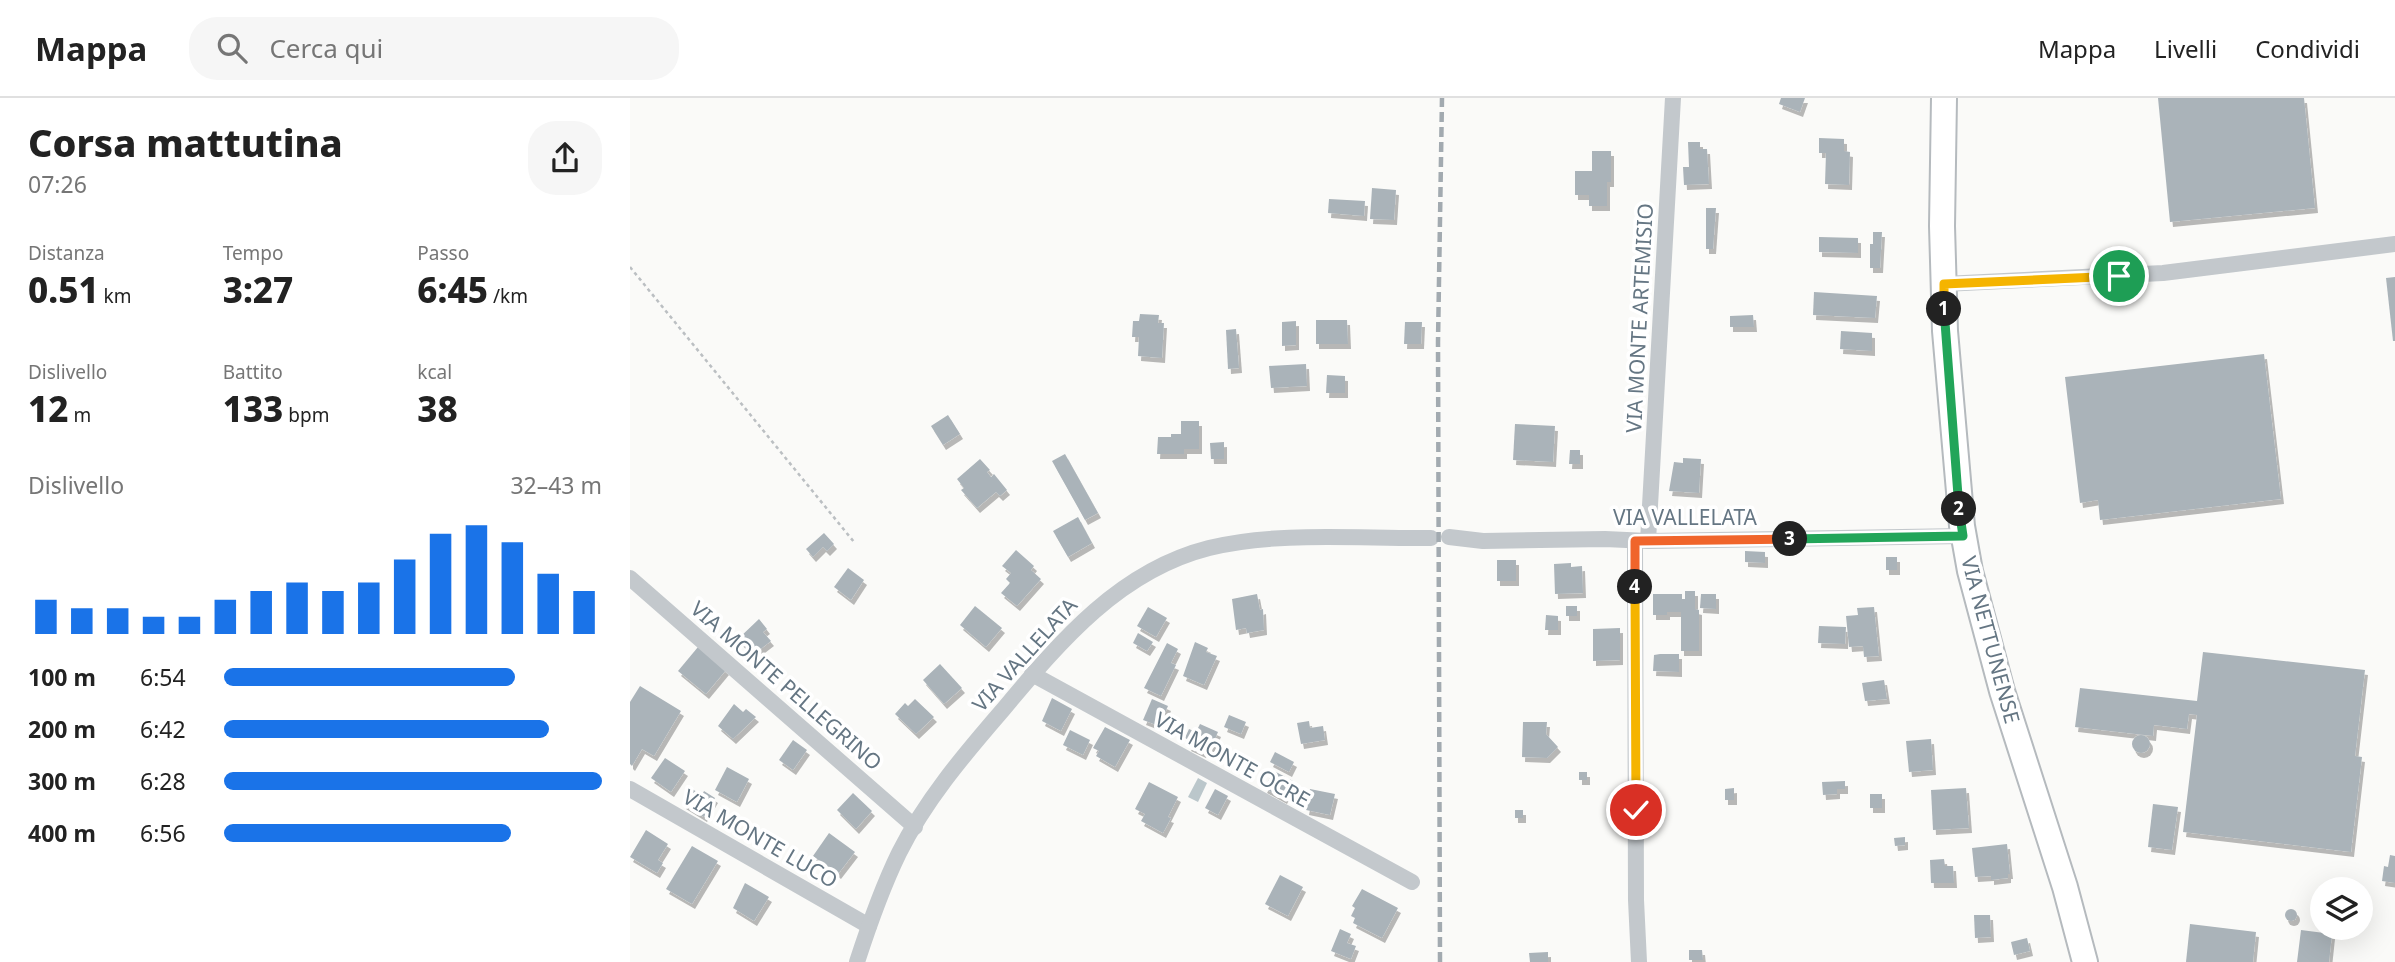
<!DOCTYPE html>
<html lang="it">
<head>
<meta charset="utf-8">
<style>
	:root { --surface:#fff; --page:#f6f6f6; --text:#222; --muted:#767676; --line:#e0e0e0; --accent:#1a73e8 }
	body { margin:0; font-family:"Noto Sans",sans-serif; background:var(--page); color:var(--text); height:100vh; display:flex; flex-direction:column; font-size:26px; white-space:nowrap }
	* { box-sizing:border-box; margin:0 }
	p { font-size:23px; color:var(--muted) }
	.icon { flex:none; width:38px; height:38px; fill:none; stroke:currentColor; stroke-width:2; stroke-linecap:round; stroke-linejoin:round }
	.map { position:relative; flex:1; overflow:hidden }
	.details { display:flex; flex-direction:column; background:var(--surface); width:630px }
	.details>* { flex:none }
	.tools { position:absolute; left:1680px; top:779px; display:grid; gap:14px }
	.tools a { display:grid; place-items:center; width:63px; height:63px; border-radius:50%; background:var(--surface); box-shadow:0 7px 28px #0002; font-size:35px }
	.pin { position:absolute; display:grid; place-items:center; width:60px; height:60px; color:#fff; margin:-30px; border:4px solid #fff; border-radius:50%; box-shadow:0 2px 7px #0007 }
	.km { position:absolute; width:35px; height:35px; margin:-18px; border-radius:50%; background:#222; color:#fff; font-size:19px; line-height:35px; text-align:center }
	.round { display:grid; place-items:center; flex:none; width:74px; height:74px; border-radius:28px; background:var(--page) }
	.overview { display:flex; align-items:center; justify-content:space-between; height:119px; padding:0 28px }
	h1 { font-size:38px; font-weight:800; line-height:52px }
	.stats { display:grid; grid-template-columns:repeat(3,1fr); gap:10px; height:119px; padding:7px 28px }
	.stats div { display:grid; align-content:center }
	.stats b { font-size:35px; font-weight:800 }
	.stats small { font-size:19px; font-weight:400 }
	.stats p { font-size:19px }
	.chart { height:196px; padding:14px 28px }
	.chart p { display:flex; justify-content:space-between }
	.chart svg { width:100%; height:126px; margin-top:7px; stroke:var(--accent); stroke-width:6 }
	ul { padding:0 28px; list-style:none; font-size:23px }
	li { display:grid; grid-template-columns:112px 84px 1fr; align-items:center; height:52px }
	li i { height:18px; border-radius:9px; background:var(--accent) }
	header { display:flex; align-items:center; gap:42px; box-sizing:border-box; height:98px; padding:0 35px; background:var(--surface); border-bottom:2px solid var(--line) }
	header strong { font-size:33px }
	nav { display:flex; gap:38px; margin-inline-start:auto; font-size:24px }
	.search { width:490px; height:63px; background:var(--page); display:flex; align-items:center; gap:18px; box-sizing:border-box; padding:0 24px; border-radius:28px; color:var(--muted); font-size:26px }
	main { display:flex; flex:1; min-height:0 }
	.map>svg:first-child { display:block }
</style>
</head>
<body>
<header>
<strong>Mappa</strong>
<div class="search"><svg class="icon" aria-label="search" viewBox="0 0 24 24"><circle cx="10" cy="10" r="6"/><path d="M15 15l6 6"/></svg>Cerca qui</div>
<nav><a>Mappa</a><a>Livelli</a><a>Condividi</a></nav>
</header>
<main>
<section class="details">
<div class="overview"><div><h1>Corsa mattutina</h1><p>07:26</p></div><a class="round"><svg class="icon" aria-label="share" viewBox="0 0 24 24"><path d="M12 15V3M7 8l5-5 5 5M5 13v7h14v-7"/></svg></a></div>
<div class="stats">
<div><p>Distanza</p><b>0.51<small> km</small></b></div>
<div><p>Tempo</p><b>3:27</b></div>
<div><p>Passo</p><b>6:45<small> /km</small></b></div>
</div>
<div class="stats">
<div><p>Dislivello</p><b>12<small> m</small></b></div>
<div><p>Battito</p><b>133<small> bpm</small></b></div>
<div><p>kcal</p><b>38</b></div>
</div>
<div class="chart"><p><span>Dislivello</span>32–43 m</p>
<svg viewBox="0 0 160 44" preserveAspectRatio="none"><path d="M5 44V32M15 44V35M25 44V35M35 44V38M45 44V38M55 44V32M65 44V29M75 44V26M85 44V29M95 44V26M105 44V18M115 44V9M125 44V6M135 44V12M145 44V23M155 44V29"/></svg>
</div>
<ul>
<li><b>100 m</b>6:54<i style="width:77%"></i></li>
<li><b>200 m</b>6:42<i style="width:86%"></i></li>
<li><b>300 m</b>6:28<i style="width:100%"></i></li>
<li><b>400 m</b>6:56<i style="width:76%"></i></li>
</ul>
</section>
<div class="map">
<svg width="1765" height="864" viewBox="0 0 1765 864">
	<defs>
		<filter id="shadow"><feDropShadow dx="3" dy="5" stdDeviation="0" flood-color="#0004"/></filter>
	</defs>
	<rect width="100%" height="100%" fill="#fafaf8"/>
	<!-- water -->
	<polygon fill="#bbc7cb" points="568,680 577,685 568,704 558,699"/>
	<!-- building -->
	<g fill="#aab3b9" filter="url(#shadow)">
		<polygon points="1151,0 1175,0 1170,14 1149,6"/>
		<polygon points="1528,0 1674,0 1685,110 1540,124"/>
		<polygon points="1189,40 1214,41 1214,53 1220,54 1219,87 1195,86 1196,55 1189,55"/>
		<polygon points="1058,44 1070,44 1070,51 1077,51 1079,86 1054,87 1053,69 1059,69"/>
		<polygon points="962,53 981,53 981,84 977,84 977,108 959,108 959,97 945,97 945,73 962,73"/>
		<polygon points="742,90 766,92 764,122 740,121"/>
		<polygon points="699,101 735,103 734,118 698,115"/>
		<polygon points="1076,110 1086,110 1083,151 1076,151"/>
		<polygon points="1243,134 1252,134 1250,170 1240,170 1240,146 1243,146"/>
		<polygon points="1189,139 1228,140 1228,155 1189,154"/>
		<polygon points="1765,179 1765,243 1763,243 1756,180"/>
		<polygon points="1184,194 1247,198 1245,220 1183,217"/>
		<polygon points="510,216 529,217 528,225 534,225 532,260 508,258 509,239 502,239 503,223 509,223"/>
		<polygon points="1123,217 1124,229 1100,229 1100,218"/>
		<polygon points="686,222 717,222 718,246 686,246"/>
		<polygon points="666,223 666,247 652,248 652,224"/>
		<polygon points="775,224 792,224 791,246 774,246"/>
		<polygon points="606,231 609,270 598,271 596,232"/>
		<polygon points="1211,233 1242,235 1242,253 1210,251"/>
		<polygon points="1634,256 1651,401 1470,422 1468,402 1450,405 1435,279"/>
		<polygon points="676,266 677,288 641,290 639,268"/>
		<polygon points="697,277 715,278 715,295 696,295"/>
		<polygon points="318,317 330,336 313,347 301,328"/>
		<polygon points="551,323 569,323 569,351 554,351 554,356 527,356 528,339 541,339 541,336 551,336"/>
		<polygon points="885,326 925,328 923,364 883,362"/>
		<polygon points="594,344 594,361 581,361 580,345"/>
		<polygon points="940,352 950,352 950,366 939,366"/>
		<polygon points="435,356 468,415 455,422 422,363"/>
		<polygon points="1053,360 1071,361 1069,395 1039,393 1044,364 1053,365"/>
		<polygon points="350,361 360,372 357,374 361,379 364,376 377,392 370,398 366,394 347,410 331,392 334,390 327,381"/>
		<polygon points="448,419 462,445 438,459 423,433"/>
		<polygon points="194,435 204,446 197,453 193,449 183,459 176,451"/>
		<polygon points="386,452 404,468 401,472 411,481 387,508 371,495 380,485 376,481 381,475 372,468"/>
		<polygon points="1115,453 1135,454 1135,465 1115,464"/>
		<rect x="1256" y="459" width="11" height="13"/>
		<rect x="867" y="462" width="19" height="21"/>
		<polygon points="941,465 941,469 952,468 953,495 925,496 924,466"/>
		<polygon points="218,470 234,482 221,502 204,489"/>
		<polygon points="1055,493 1065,493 1065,511 1069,512 1069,553 1051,553 1051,514 1037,514 1037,517 1023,517 1023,496 1052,496 1052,501 1055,501"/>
		<polygon points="627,496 630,512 633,511 634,532 617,535 616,530 606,532 602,501"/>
		<polygon points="1071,496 1086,496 1086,511 1070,510"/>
		<polygon points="345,508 372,530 356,549 330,527"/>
		<rect x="936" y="508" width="11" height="10"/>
		<polygon points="518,509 537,520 526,539 507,528"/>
		<polygon points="1244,509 1249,558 1234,559 1233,548 1219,549 1216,518 1228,517 1227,510"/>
		<polygon points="916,517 928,518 928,532 915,532"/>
		<polygon points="129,521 137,531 133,534 141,543 123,557 108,541"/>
		<polygon points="1189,528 1216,529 1215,546 1188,545"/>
		<polygon points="990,530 990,562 963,563 963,531"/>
		<polygon points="508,535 523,544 517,553 503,545"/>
		<polygon points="565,544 578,550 576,554 587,558 574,587 553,578"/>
		<polygon points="537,545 548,551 541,565 546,567 531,598 514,590"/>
		<polygon points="68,549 96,572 76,596 48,573"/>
		<polygon points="1573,554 1735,572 1725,658 1732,659 1721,754 1553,734 1567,617 1559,616 1557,631 1524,627 1523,638 1445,629 1450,590 1567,603"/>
		<polygon points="1030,556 1049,556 1049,574 1023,573 1024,557"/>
		<polygon points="310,566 332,590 314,606 293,582"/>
		<polygon points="1254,582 1257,601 1235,603 1232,585"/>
		<polygon points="10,588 51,613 24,658 12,651 2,668 0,666 0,604"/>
		<polygon points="422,600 442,611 431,633 412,623"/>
		<polygon points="285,601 304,619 286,636 265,616 275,605 278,608"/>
		<polygon points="522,601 538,608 529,628 513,622"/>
		<polygon points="104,606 113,614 116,611 126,619 103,641 88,628"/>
		<polygon points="599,617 616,624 611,636 594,629"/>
		<polygon points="679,623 680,630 693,628 695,642 671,646 667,625"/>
		<polygon points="893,624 917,624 916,636 928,649 917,660 892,659"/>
		<polygon points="570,626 588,634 581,650 577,648 573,655 558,648 561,643 555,640 559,631 566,634"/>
		<polygon points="475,629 500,642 485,669 466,658 469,653 463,650"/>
		<polygon points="440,632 460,642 453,657 433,647"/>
		<circle cx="1511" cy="646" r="9"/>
		<polygon points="1301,641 1303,672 1279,674 1276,643"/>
		<polygon points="163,642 177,652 163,672 149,662"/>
		<polygon points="645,654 664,664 659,674 640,664"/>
		<polygon points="35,660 55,673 41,694 21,680"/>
		<polygon points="97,669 119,681 107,704 85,692"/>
		<polygon points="644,673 663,683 654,701 634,690"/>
		<rect x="949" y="674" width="8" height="8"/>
		<polygon points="1215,683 1215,691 1207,691 1207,696 1193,697 1192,684"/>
		<polygon points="519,684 548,699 538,719 541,720 533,735 511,723 515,716 505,711"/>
		<polygon points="1104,690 1104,702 1095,702 1095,691"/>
		<polygon points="1336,690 1339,730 1303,732 1301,692"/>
		<polygon points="62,691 72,697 74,693 85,700 74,719 53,706"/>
		<polygon points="585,691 598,698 588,717 575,710"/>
		<polygon points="680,691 705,696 700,717 676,712"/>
		<polygon points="223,695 242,713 226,731 207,712"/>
		<rect x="1240" y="696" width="12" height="14"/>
		<polygon points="1523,706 1548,709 1542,752 1518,749"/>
		<rect x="885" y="712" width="8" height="8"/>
		<polygon points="16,732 38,746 28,762 33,765 27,775 0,759"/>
		<polygon points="199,735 225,754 208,776 183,758"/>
		<polygon points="1275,739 1275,747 1265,748 1264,740"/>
		<polygon points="1377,746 1380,776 1378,776 1378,780 1361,782 1361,778 1345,779 1342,750"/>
		<polygon points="62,748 88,763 62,806 36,791"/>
		<polygon points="1760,757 1765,758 1765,785 1752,783 1754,768 1758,769"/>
		<polygon points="1314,761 1315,768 1323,768 1324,785 1301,785 1300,762"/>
		<polygon points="650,777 673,789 658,818 635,806"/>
		<polygon points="115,785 139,799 124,823 103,810"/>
		<polygon points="732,791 768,810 752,840 723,825 725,820 721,818 725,810 722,808"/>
		<circle cx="1661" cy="817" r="6"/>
		<polygon points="1344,817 1360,817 1361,839 1345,840"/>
		<polygon points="1560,826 1626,834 1623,864 1556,864"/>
		<polygon points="710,831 721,836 717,845 726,848 721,861 701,853"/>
		<polygon points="1671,832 1702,836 1699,864 1667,864"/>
		<polygon points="1397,840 1400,853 1384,857 1381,844"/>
		<polygon points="1059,852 1072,852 1073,862 1059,862"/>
		<polygon points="918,854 918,864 900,864 899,855"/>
	</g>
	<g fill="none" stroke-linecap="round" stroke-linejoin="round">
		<defs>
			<polyline id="primary" points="1314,0 1312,128 1315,233 1332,428 1340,473 1372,593 1435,789 1455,864"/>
		</defs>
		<!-- primary casing -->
		<use href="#primary" stroke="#b5babe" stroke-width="28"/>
		<!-- path -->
		<polyline stroke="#bbbfc2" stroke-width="2.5" stroke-dasharray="3.5 3.5" stroke-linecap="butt" points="0,169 224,444"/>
		<!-- minor -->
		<g stroke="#c3c8cc" stroke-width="16">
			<polyline points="1314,186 1533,175 1765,146"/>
			<polyline points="819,439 853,443 975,441 1018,443 1333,438"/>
			<polyline points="1005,443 1006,802 1009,864"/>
			<polyline points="1018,443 1043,0"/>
			<polyline points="0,480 285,729"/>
			<polyline points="402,576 782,784"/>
			<polyline points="0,691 239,828"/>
			<path d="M 227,864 C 239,827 252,790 269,755 C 295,703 333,658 371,614 C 429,545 488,473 579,450 C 647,433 731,441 801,440"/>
		</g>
		<!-- primary -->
		<use href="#primary" stroke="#fff" stroke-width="24"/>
		<!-- rail -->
		<polyline stroke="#a2aab0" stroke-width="4.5" stroke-dasharray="10 5" stroke-linecap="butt" points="810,864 808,244 812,0"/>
	</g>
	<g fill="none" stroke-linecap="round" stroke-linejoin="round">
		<defs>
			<polyline id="split-1" points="1314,211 1314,186 1489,178"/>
			<polyline id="split-2" points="1314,211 1329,411"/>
			<polyline id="split-3" points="1160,441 1333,438 1329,411"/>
			<polyline id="split-4" points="1005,489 1005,443 1160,441"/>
			<polyline id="split-5" points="1005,489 1006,712"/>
		</defs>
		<!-- split-1 casing -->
		<use href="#split-1" stroke="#fff" stroke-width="14"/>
		<!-- split-2 casing -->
		<use href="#split-2" stroke="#fff" stroke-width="14"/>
		<!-- split-3 casing -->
		<use href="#split-3" stroke="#fff" stroke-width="14"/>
		<!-- split-4 casing -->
		<use href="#split-4" stroke="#fff" stroke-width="14"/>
		<!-- split-5 casing -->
		<use href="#split-5" stroke="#fff" stroke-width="14"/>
		<!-- split-1 -->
		<use href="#split-1" stroke="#f5b400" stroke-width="9"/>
		<!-- split-2 -->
		<use href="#split-2" stroke="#22a559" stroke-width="9"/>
		<!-- split-3 -->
		<use href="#split-3" stroke="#22a559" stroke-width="9"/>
		<!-- split-4 -->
		<use href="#split-4" stroke="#f0652b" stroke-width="9"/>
		<!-- split-5 -->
		<use href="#split-5" stroke="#f5b400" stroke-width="9"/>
	</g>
	<g text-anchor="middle" stroke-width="7" stroke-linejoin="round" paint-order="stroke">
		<!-- street labels -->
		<g font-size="21" fill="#657683" stroke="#fff">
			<text transform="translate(1010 220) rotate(-87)" y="7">VIA MONTE ARTEMISIO</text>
			<text x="1055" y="427">VIA VALLELATA</text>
			<text transform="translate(1360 542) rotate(75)" y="7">VIA NETTUNENSE</text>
			<text transform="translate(395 557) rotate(-48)" y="7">VIA VALLELATA</text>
			<text transform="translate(156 588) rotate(41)" y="7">VIA MONTE PELLEGRINO</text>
			<text transform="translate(602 662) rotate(29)" y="7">VIA MONTE OCRE</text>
			<text transform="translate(130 741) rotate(30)" y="7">VIA MONTE LUCO</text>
		</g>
	</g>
</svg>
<div class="tools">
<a><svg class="icon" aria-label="layers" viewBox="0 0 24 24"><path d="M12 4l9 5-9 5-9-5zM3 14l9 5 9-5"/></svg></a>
</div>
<div class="pin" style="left:1489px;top:178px;background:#1e9e55"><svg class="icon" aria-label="arrive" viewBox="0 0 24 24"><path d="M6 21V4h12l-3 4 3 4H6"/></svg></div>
<div class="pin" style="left:1006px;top:712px;background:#d93025"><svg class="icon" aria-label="check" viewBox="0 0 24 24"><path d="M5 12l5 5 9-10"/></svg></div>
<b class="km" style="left:1314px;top:211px">1</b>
<b class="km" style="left:1329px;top:411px">2</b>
<b class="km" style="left:1160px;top:441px">3</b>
<b class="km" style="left:1005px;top:489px">4</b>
</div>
</main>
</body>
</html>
